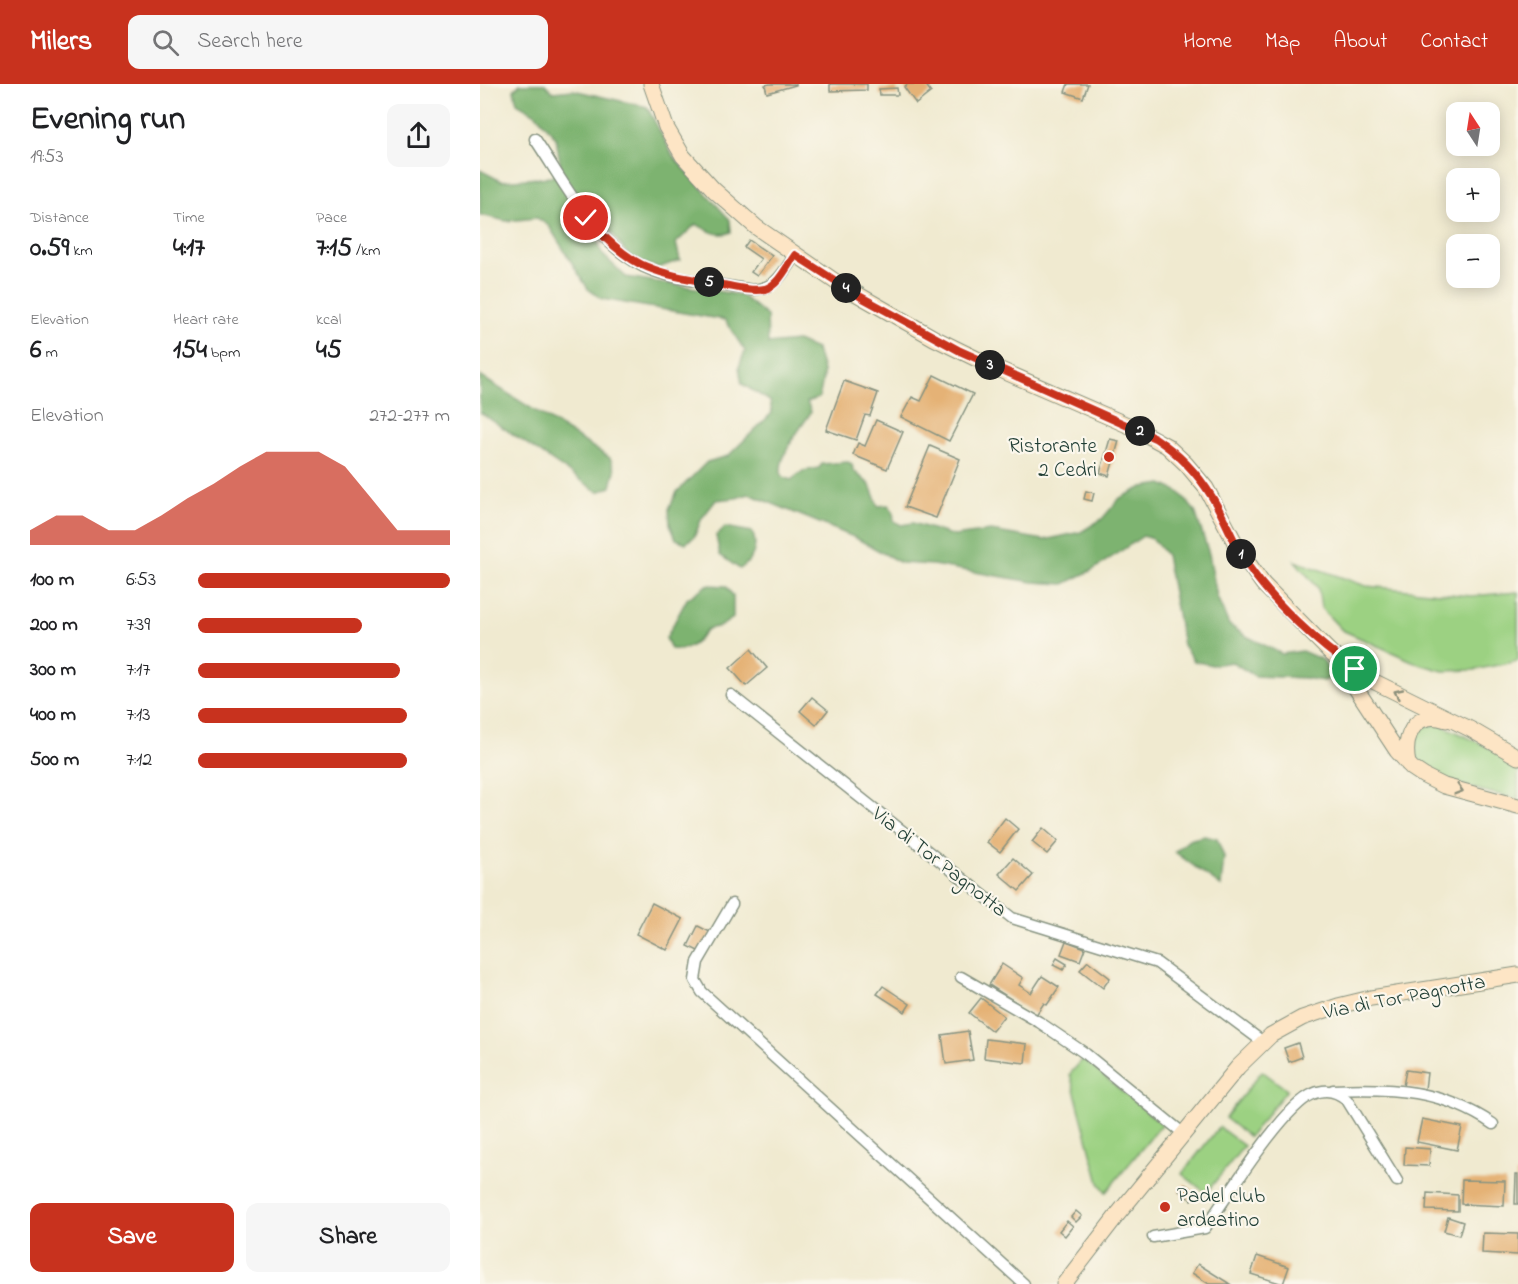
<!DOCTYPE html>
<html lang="en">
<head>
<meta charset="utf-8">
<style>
	:root { --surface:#fff; --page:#f6f6f6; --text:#202124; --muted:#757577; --accent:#c8321e }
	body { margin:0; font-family:"Indie Flower",sans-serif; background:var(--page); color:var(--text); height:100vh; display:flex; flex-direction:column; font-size:22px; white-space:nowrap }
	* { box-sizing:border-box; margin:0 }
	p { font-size:20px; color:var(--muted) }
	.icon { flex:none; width:33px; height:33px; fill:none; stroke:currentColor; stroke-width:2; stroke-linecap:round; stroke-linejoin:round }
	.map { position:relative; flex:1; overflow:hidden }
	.panel { display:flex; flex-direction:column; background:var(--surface); width:480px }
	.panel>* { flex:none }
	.needle { width:39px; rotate:348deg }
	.fabs { position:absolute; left:966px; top:18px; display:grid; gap:12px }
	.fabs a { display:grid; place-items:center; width:54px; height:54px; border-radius:12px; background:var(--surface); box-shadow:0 3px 15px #0003; font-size:30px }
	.pin { position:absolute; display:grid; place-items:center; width:51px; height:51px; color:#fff; margin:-26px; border:3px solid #fff; border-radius:50%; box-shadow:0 2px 6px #0007 }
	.km { position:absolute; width:30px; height:30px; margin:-15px; border-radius:50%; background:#222; color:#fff; font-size:16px; line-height:30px; text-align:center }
	.round { display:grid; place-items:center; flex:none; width:63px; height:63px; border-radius:12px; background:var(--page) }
	.summary { display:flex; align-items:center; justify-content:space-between; height:102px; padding:0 30px }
	h1 { font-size:33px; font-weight:700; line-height:45px }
	.metrics { display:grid; grid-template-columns:repeat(3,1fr); gap:9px; height:102px; padding:6px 30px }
	.metrics div { display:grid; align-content:center }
	.metrics b { font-size:26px; font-weight:700 }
	.metrics small { font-size:16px; font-weight:400 }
	.metrics p { font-size:16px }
	.chart { height:168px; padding:12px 30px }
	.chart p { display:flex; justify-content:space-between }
	.chart svg { width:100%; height:108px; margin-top:6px; fill:var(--accent); opacity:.7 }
	.cta { display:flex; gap:12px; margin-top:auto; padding:12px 30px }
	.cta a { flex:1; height:69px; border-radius:12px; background:var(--accent); color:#fff; font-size:24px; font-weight:700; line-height:69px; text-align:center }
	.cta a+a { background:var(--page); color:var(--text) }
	ul { padding:0 30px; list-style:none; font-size:20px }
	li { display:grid; grid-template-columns:96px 72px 1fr; align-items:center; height:45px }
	li i { height:15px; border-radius:8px; background:var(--accent) }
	header { display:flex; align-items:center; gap:36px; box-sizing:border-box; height:84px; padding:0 30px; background:var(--accent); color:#fff }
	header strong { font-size:28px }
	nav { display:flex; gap:33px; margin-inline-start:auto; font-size:21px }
	.search { width:420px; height:54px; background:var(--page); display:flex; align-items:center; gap:15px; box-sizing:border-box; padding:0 21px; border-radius:12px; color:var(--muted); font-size:22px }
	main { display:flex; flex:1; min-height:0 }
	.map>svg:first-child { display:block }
</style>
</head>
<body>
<header>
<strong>Milers</strong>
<div class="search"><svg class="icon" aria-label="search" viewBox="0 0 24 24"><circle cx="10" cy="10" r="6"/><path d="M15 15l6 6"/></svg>Search here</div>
<nav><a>Home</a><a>Map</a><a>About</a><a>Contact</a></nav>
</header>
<main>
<section class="panel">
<div class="summary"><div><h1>Evening run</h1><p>19:53</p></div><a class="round"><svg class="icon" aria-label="share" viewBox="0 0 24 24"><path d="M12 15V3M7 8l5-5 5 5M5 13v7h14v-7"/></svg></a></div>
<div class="metrics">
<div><p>Distance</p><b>0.59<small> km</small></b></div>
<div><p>Time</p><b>4:17</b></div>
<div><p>Pace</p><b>7:15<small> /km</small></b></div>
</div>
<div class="metrics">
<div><p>Elevation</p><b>6<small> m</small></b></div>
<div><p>Heart rate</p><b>154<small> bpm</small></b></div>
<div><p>kcal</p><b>45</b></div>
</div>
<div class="chart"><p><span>Elevation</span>272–277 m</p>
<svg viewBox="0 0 160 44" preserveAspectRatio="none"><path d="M0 44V38L10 32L20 32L30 38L40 38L50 32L60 25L70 19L80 12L90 6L100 6L110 6L120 12L130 25L140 38L150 38L160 38V44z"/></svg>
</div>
<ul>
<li><b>100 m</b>6:53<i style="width:100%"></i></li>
<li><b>200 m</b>7:39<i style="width:65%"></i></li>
<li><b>300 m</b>7:17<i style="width:80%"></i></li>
<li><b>400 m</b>7:13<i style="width:83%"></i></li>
<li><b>500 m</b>7:12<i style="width:83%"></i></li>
</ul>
<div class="cta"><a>Save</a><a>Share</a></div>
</section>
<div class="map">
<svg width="1038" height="1200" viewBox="0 0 1038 1200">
	<rect width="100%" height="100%" fill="#fbf7ec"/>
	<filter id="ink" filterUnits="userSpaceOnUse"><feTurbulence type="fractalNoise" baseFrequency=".0167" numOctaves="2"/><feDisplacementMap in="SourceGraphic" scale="12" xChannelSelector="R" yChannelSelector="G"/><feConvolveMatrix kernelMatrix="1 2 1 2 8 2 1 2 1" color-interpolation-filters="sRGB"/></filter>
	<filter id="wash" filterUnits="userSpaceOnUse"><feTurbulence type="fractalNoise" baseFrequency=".008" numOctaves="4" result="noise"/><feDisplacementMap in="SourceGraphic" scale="24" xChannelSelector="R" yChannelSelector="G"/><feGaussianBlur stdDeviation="1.35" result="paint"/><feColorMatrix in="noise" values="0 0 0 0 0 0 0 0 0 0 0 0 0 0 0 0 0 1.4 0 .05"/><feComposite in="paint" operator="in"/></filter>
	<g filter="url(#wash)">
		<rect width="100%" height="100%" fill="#f0ead0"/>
		<!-- green -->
		<g fill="#9cd182" stroke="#5e875b" stroke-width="1.5">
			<polygon points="815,477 886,502 991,512 1038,508 1038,577 994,586 963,587 939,580 862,546 841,524 838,504"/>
			<path d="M 959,640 L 1006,662 L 1038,683 L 1038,715 C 1003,706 944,700 930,661 L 939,643 Z"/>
			<polygon points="603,975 682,1040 626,1108 619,1099 590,990"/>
			<polygon points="782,987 807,1006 769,1053 745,1034"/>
			<polygon points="739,1043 764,1062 726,1109 702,1090"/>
		</g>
		<!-- forest -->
		<g fill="#7db370" stroke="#4e7852" stroke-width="1.5">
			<path d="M 40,0 L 65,0 L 73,8 L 93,6 L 167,23 L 193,72 L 250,136 L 251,148 C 238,154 227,146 216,140 L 196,159 L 200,176 L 178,184 L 151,175 L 123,137 L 111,137 L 122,170 L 146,193 L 261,211 L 287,232 L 288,260 L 317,257 L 336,265 C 345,289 345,288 339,314 L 327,318 L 331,328 C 321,344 295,375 302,393 L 311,396 L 323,387 L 339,384 L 342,380 L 368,378 L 372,380 L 373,386 L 390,401 L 398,422 L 408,421 L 413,427 L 414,437 L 421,441 L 433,439 L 474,452 L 511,447 L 564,456 L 601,448 L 622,435 L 640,414 L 663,403 L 682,400 L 699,408 L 715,427 L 729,470 L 737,513 L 749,541 L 766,552 L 802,570 L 822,567 L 843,576 L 852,593 L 844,597 L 824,594 L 775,592 L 752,578 L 732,581 L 714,577 L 703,561 L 686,471 L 673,455 L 663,452 L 614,485 L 584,500 L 553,498 L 453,481 L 421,479 L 376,454 L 269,410 L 256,414 L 236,416 L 222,434 L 214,453 L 206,459 L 196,455 L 190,440 L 189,425 L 197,408 L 227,378 L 248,372 L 292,329 L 290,317 L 262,300 L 259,283 L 265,267 L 245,236 L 122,215 L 108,205 L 69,142 L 57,134 L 26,137 L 0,131 L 0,86 L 21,97 L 71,93 L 81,86 L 76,54 L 56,30 L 37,19 L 34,6 Z"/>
			<polygon points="0,292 130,374 135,386 131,403 118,408 0,328"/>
			<path d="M 245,443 L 272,448 C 279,462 273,476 260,485 L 240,471 L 236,452 Z"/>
			<path d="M 227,501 L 246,502 L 253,512 L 253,534 L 241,542 L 227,545 C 217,559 210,567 191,565 L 186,554 L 207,515 Z"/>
			<polygon points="724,752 737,755 744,773 741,802 695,768 709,756"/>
		</g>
		<g id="blocks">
			<!-- building -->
			<g fill="#e5b276">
				<polygon points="290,0 316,0 316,1 287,9 285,1"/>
				<polygon points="350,0 387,0 387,6 350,7"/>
				<polygon points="428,0 445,0 451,8 436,20 424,3"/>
				<polygon points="588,0 608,0 603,14 585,8"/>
				<polygon points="417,4 418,11 400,11 399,5"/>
				<polygon points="269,156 292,172 277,192 271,188 281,175 264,163"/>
				<polygon points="454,291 493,310 469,357 421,333 432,313 441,317"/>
				<polygon points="364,297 398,309 390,332 385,331 376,356 346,346"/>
				<polygon points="396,336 423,348 407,385 373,371 378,359 385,362"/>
				<polygon points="630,355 639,357 629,392 620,389"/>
				<polygon points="450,362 480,375 456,434 425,423"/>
				<polygon points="606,407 614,409 612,417 604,415"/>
				<polygon points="271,565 287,584 266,602 250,584"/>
				<polygon points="332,613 348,626 336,641 320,627"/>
				<polygon points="525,734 538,745 520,768 507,758"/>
				<polygon points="563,744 578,757 567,770 552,758"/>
				<polygon points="533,774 553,791 539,807 519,790"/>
				<polygon points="172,819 203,835 187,866 156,850"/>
				<polygon points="218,842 232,849 222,869 208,862"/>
				<polygon points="586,857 605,864 600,877 581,870"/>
				<polygon points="577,874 587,880 583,886 573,881"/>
				<polygon points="608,877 630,894 623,904 600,886"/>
				<polygon points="522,880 543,894 539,901 551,909 562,892 579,903 567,921 564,919 556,931 509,901"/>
				<polygon points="403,902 430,920 425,928 397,910"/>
				<polygon points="501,914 524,932 512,947 489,929"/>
				<polygon points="488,947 493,976 466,980 462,951"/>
				<polygon points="506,955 547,960 545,979 504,974"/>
				<polygon points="818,959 822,973 809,978 804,964"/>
				<polygon points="926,986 947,989 945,1005 923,1002"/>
				<polygon points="942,1035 982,1043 977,1066 937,1058"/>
				<polygon points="925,1063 950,1065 949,1082 924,1081"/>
				<polygon points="1036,1090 1038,1090 1038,1120 1035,1120"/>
				<polygon points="982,1096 1025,1097 1024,1122 981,1120"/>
				<polygon points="705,1100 717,1110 711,1116 699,1107"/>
				<polygon points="947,1109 978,1111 978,1127 946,1126"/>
				<polygon points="596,1127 602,1132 596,1138 591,1133"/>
				<polygon points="968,1133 983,1138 979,1151 964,1147"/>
				<polygon points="587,1137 593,1142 585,1152 579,1147"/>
				<polygon points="1003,1149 1038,1150 1038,1171 1002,1169"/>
				<polygon points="777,1172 809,1183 803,1200 771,1190"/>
				<polygon points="718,1180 750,1200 729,1200 712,1189"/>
			</g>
		</g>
	</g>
	<g filter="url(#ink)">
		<use href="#blocks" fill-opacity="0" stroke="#889482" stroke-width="1.5"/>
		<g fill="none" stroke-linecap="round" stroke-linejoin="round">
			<defs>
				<g id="street">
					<path d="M 55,55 C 86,101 112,156 164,183 C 193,197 241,200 272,206 C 297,204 302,190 315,171"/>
					<polyline points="251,611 532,834 677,879 783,958"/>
					<polyline points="252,820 218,878 215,896 222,908 544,1200"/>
					<polyline points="481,893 559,938 606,970 704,1050"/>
					<path d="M 853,1006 C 912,1003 963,1006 1013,1040"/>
					<path d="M 673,1153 L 725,1144 C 746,1115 803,1022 833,1010 C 846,1004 857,1007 867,1016 L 917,1097"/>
				</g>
				<g id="secondary">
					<polyline points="171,0 186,43 203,72 234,106 276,143 356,198 454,254 507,280 652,343 687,362 706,380 726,404 759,466 783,500 853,571 893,597 990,645 1038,673"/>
					<polyline points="860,580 917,667 932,684 944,692 964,702 1038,722"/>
					<path d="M 928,680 C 923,654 933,625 966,636"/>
					<polyline points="584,1200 638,1130 758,983 791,951 822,934 858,922 891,914 1038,891"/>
				</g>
			</defs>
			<!-- street casing -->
			<use href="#street" stroke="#889482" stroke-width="13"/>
			<!-- secondary casing -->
			<use href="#secondary" stroke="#889482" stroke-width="17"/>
			<!-- street -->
			<use href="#street" stroke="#fff" stroke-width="10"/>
			<!-- secondary -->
			<use href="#secondary" stroke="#fde5c5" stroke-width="15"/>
		</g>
		<!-- one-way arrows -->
		<defs><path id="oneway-chevron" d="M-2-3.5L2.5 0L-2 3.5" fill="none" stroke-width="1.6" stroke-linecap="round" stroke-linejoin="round" transform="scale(1.5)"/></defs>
		<g stroke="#8e917c">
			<use href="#oneway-chevron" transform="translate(918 609) rotate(-155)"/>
			<use href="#oneway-chevron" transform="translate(979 706) rotate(16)"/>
		</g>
	</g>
	<g fill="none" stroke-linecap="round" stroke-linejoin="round" filter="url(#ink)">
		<defs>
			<path id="route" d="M 106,134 C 121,151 146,175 167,183 C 191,193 218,196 243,201 C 256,203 272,208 285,205 C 299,201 307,182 315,171 L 381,213 L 480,267 L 675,354 C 698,369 718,390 732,413 C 746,436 754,461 769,483 C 794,519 839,561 875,585"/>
		</defs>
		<!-- route casing -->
		<use href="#route" stroke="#fff" stroke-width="12"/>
		<!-- route -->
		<use href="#route" stroke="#c8321e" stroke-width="8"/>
	</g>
	<!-- markers -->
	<g fill="#c8321e" stroke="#fbf7ec" stroke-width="2">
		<circle cx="629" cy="373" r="6"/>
		<circle cx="685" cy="1123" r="6"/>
	</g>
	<g text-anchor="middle" stroke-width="4.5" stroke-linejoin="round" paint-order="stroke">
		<!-- poi labels -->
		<g font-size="21" fill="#1f3d34" stroke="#fbf7ec" text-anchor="end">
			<text x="617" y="368">Ristorante<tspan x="617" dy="24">2 Cedri</tspan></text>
			<text x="697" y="1118" text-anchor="start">Padel club<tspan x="697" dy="24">ardeatino</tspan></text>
		</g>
		<!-- street labels -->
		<g font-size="21" fill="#1f3d34" stroke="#fbf7ec">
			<text transform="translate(460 777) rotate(38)" y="7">Via di Tor Pagnotta</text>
			<text transform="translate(924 912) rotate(-11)" y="7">Via di Tor Pagnotta</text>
		</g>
	</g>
</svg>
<div class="fabs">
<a><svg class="needle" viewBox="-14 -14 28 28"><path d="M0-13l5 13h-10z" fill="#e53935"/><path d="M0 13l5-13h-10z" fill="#757577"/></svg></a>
<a>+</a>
<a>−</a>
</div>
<div class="pin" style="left:875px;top:585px;background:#1e9e55"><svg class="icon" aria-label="arrive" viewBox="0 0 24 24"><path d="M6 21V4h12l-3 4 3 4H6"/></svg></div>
<div class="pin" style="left:106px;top:134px;background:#d93025"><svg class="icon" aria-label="check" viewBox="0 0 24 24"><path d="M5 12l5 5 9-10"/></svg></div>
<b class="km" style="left:761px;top:470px">1</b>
<b class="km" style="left:660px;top:347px">2</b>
<b class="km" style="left:510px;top:281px">3</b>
<b class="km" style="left:366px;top:204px">4</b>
<b class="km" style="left:229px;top:198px">5</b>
</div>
</main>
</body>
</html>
